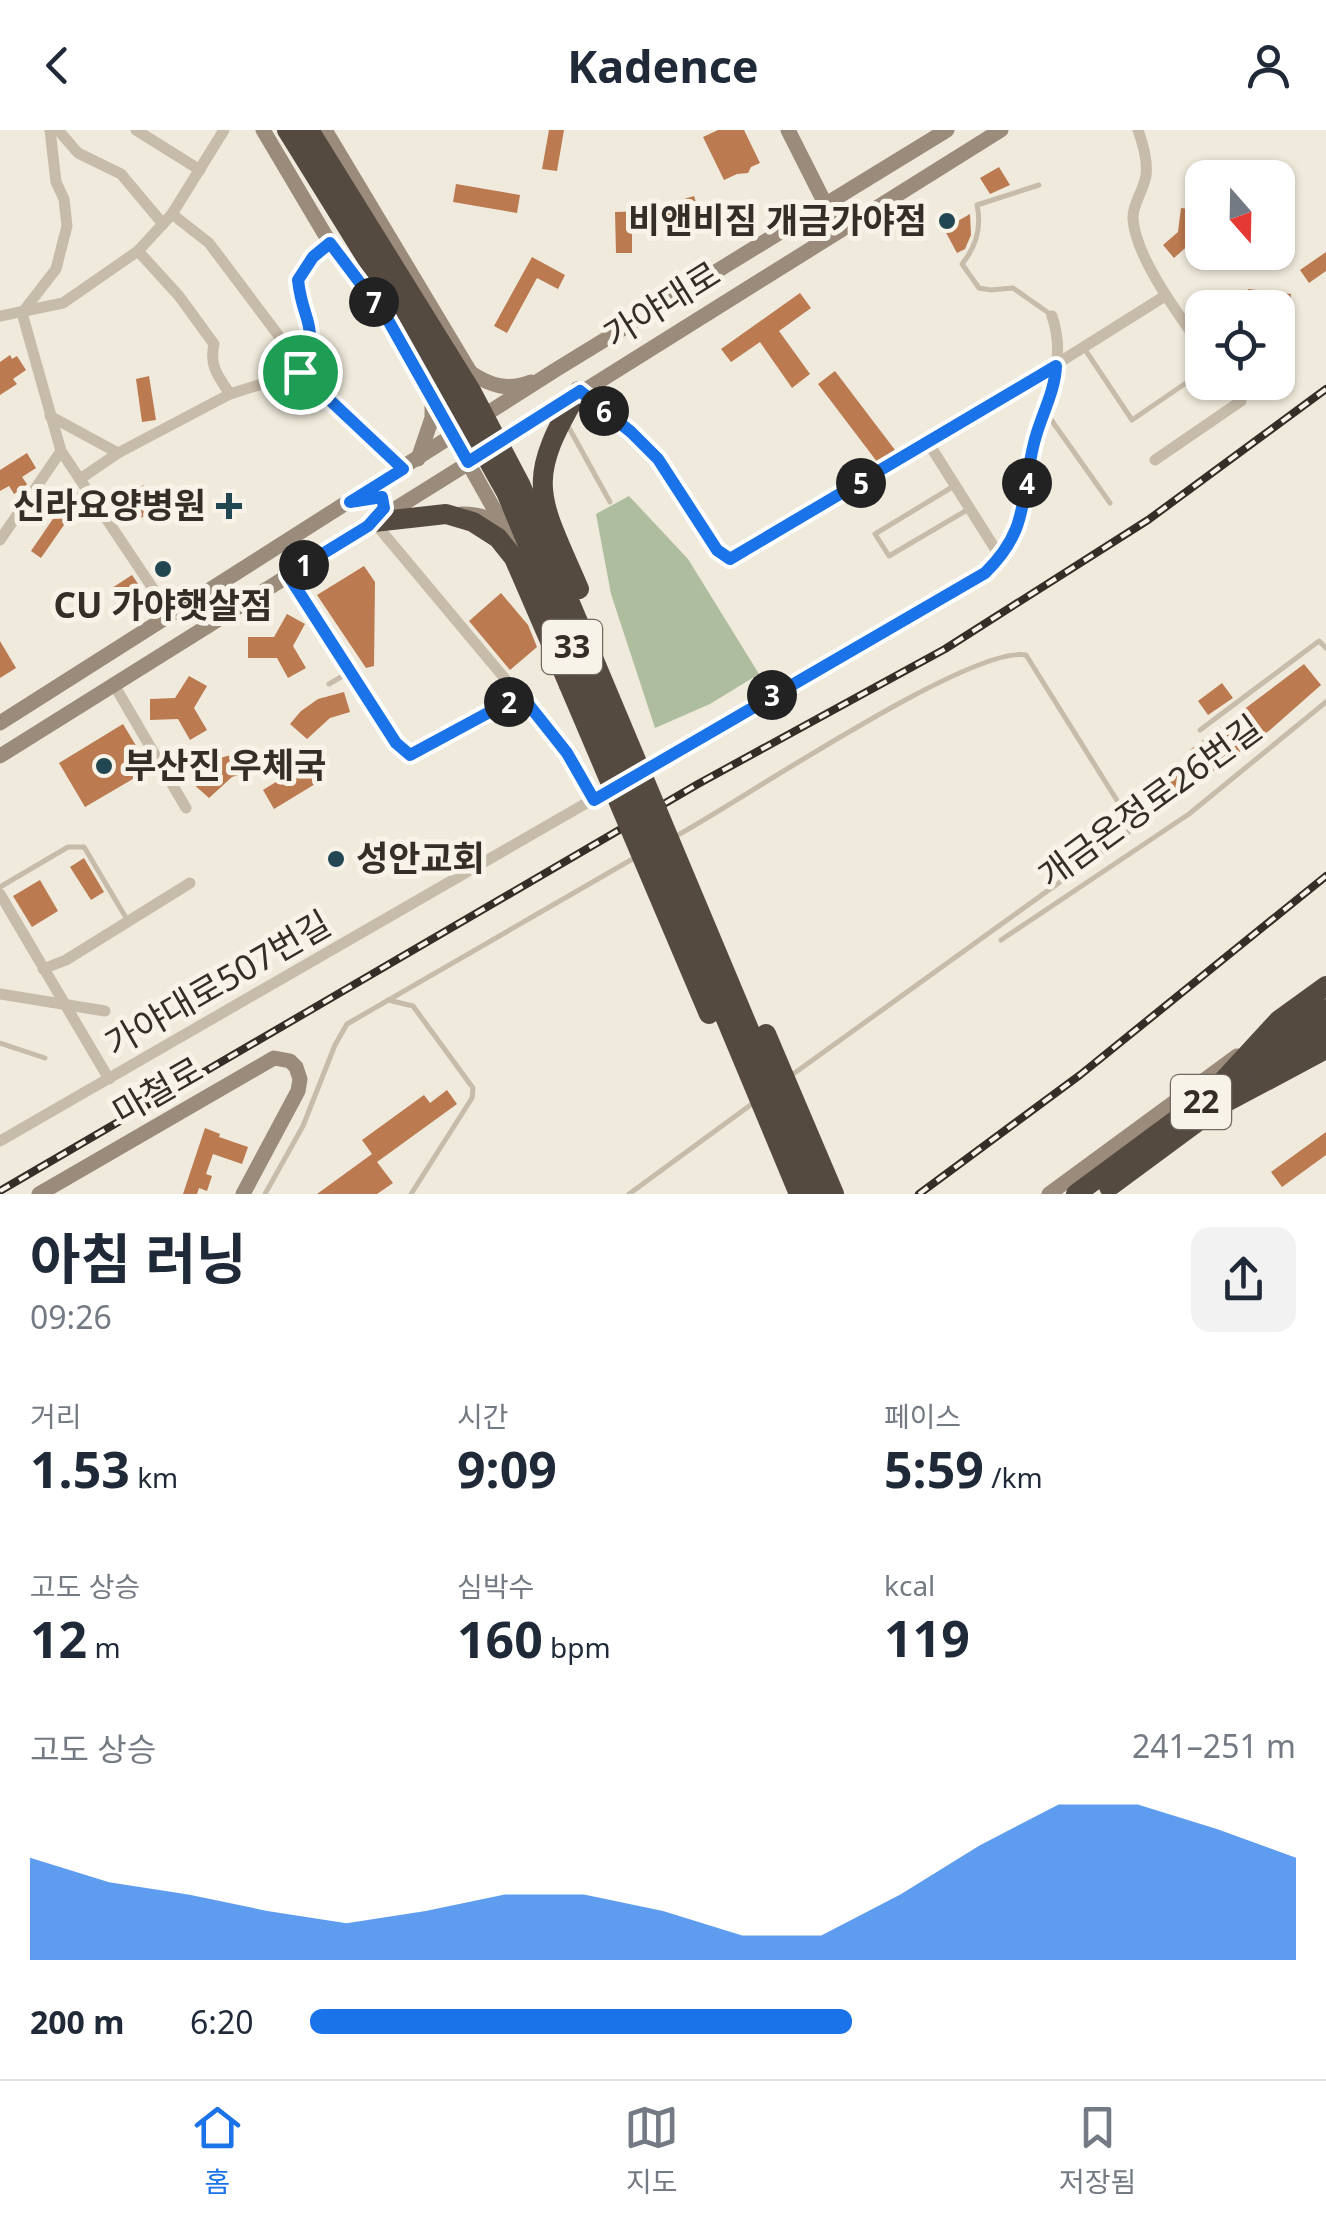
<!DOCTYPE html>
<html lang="ko">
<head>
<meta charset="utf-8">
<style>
	:root { --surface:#fff; --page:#f2f2f3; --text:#1f2937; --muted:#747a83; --line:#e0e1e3; --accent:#1a73e8 }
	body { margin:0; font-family:"Noto Sans","Noto Sans KR",sans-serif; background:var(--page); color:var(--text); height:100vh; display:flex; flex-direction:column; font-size:38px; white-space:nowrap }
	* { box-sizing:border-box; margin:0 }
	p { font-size:32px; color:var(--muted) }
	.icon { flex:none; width:55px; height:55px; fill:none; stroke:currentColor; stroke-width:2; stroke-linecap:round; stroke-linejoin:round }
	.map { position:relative; height:1064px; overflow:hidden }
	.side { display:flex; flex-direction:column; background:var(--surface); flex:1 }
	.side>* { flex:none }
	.needle { width:65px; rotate:160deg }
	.fabs { position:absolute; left:1185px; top:30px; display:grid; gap:20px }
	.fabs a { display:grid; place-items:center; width:110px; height:110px; border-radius:20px; background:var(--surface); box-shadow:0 2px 8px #0004; font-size:50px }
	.pin { position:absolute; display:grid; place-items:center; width:85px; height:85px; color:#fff; margin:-42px; border:5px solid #fff; border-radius:50%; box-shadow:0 2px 10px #0007 }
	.km { position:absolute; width:50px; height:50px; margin:-25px; border-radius:50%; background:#222; color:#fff; font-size:28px; line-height:50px; text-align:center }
	.round { display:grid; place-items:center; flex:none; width:105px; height:105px; border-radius:20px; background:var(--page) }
	.overview { display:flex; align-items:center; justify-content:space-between; height:170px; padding:0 30px }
	h1 { font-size:55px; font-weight:700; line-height:75px }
	.stats { display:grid; grid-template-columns:repeat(3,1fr); gap:15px; height:170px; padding:10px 30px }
	.stats div { display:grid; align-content:center }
	.stats b { font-size:50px; font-weight:700 }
	.stats small { font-size:28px; font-weight:400 }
	.stats p { font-size:28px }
	.chart { height:280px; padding:20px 30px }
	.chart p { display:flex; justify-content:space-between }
	.chart svg { width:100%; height:180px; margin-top:10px; fill:var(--accent); opacity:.7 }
	ul { padding:0 30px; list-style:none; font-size:32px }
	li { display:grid; grid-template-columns:160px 120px 1fr; align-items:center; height:75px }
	li i { height:25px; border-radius:12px; background:var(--accent) }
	header { display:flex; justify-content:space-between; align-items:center; height:130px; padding:0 30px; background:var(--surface); font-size:45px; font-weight:700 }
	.tabs { display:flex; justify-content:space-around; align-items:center; height:140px; border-top:2px solid var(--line); background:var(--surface); font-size:28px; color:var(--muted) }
	.tabs a { display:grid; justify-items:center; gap:5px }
	.tabs .active { color:var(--accent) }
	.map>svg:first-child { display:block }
</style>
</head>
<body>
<header><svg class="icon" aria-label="back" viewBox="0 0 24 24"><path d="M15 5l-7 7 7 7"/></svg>Kadence<svg class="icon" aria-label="person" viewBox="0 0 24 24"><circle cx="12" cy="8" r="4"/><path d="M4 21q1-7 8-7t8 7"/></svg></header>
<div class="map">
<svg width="1326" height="1064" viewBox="0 0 1326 1064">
	<rect width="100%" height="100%" fill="#f0eadc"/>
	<!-- green -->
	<polygon fill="#aebd9d" points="629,366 688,429 759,544 710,574 655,598 611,464 596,384"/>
	<!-- building -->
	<g fill="#bb7a4f">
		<polygon points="549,0 564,0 557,41 542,39"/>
		<polygon points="718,0 744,0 760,33 751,37 748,43 737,44 724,50 703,7"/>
		<polygon points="999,37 1010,55 990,64 980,48"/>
		<polygon points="456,54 520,65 517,83 453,72"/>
		<polygon points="694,66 699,82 632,98 632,123 616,123 615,82 645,81"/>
		<polygon points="1181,78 1202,81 1202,122 1193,111 1174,128 1163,115 1178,102"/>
		<polygon points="970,84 971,105 965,119 957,123 944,99"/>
		<polygon points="1326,122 1326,141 1309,153 1300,140"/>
		<polygon points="532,127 565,145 558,159 537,148 507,203 494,196"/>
		<polygon points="1248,159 1291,164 1288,194 1278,192 1278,178 1245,178"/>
		<polygon points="800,163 811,178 779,201 810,244 792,258 760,212 731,232 721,219"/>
		<polygon points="10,225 12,229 17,226 26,240 13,249 17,254 0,265 0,232"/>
		<polygon points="835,241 895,320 878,333 818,254"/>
		<polygon points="149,246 156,290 142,292 136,249"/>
		<polygon points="27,323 36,338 22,347 27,354 25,357 14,364 9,356 0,361 0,340"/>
		<polygon points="144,355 161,386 151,392 147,385 135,391 128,378 137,373 131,362"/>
		<polygon points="74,358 82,369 41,428 31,421"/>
		<polygon points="364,436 375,452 374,536 366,538 317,465"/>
		<polygon points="132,445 143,461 123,474 112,458"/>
		<polygon points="501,463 528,495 537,517 510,540 469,491"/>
		<polygon points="287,484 305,494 293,516 306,538 288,548 277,528 248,528 248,507 274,507"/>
		<polygon points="0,511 16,538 0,548"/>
		<polygon points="1304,534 1321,555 1270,600 1180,665 1167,647 1195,627 1190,620"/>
		<polygon points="189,546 207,556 194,578 207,600 190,610 178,589 150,590 150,569 175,568"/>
		<polygon points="1222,553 1233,568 1208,585 1198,571"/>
		<polygon points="344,562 350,582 330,588 307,609 290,594 301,581 318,569"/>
		<polygon points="123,594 150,639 85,677 59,633"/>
		<polygon points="246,621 251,641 232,647 209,668 192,653 203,640 220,628"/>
		<polygon points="313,629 325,648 274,679 263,660"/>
		<polygon points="84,728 104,762 91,770 70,737"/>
		<polygon points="40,750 58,781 32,797 13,766"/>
		<polygon points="447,960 457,974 377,1032 393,1053 377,1064 317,1064 372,1024 362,1010 424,965 430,973"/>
		<polygon points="205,998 220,1004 219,1007 248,1017 242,1034 213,1024 206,1044 212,1046 207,1061 199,1058 197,1064 183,1064"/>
		<polygon points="1326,1002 1326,1025 1282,1057 1271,1042"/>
	</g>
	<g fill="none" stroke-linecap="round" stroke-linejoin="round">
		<!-- lane -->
		<g stroke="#c7bba9" stroke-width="5">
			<path d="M 1039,55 L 977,75 C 982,98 976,117 962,134 L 979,158 L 991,160 L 1013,158 L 1050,184"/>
			<polyline points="1084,218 1132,290 1202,242"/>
			<polyline points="1045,281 1110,373"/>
			<polyline points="568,296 610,372"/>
			<polyline points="954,356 875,404 889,426 967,380"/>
			<polyline points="329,554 348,543"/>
			<polyline points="1200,600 1319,511 1326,518"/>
			<polyline points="167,642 186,631"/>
			<path d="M 676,706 C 739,672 970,515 1026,525 L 1128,688 L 1131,695 L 1128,703 L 789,947"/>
			<polyline points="0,757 68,717 84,717 128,791"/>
			<polyline points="1001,810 1189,684 1326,572"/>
			<polyline points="388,870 413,876 473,958 472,968 411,1064"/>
			<polyline points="0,913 45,928"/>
			<polyline points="265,1064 303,996 335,915 347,894 636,727"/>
			<polyline points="629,1064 756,971"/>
		</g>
		<!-- street -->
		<g stroke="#c7bba9" stroke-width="11">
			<polyline points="50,0 56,52 64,69 67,96 56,139 22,183 61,321 170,484"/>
			<polyline points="58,0 78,23 121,44 163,94"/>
			<polyline points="136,0 200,40"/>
			<path d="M 1138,0 C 1143,14 1148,30 1146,45 C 1144,60 1132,75 1133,89 C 1136,129 1180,186 1202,218"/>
			<polyline points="172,84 209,113 288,218 300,242 403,339"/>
			<path d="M 138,121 L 179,166 L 214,214 C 209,236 218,246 230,264"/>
			<polyline points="0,186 63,173 138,121 172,84 224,0"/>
			<polyline points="579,261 631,302 658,329 717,420 730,429 929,314"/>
			<polyline points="50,286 118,323"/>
			<polyline points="1155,330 1241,271 1227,252"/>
			<path d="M 80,349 L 118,323 L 230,264 L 300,242 C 321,193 304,196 298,150 L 313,127 L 330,113"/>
			<polyline points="374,392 567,623 594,670"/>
			<polyline points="0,410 61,321"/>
			<polyline points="1001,428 929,314 1165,166"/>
			<polyline points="288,445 396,613 410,625 521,565"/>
			<polyline points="113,553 186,678"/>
			<path d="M 636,645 L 985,443 C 998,431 1012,418 1018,400 C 1027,373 1028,343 1033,315 C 1043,269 1069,237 1052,186"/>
			<polyline points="0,764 109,949"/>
			<polyline points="43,839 66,830 190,753"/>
			<polyline points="0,864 105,881"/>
			<polyline points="0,1011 616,656"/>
		</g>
		<!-- secondary -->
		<g stroke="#9a8b7b" stroke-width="15">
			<polyline points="263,0 330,113 388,190 503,395"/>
			<polyline points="325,0 472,245"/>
			<polyline points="788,0 839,101"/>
			<path d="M 471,243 C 491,256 508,261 531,252"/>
			<polyline points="418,329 432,288 432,270"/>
			<path d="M 461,384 C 493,383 509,400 527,424"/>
			<polyline points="0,593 557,239 947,0"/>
			<polyline points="0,626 1001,0"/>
			<polyline points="39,1064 274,928 290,931 296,937 300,949 298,961 243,1064"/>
			<polyline points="1049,1064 1237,926"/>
		</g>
		<!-- highway -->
		<g stroke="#554a40" stroke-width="20">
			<polyline points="374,392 446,384 473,392 498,408 514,428 569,555"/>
			<path d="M 579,459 C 539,366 523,353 579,261"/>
			<polyline points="1254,950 1326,897"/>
			<polyline points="1109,1057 1231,967"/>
			<polyline points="1076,1064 1326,879"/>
		</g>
		<defs>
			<g id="rail">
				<polyline points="0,1061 698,654 945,519 1148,390 1326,259"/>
				<polyline points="919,1064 1080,945 1326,746"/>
			</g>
		</defs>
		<!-- rail casing -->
		<use href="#rail" stroke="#352e28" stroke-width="8"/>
		<!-- rail -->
		<use href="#rail" stroke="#f8f3e8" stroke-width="4" stroke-dasharray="11" stroke-linecap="butt"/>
		<!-- highway-bridge -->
		<g stroke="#554a40" stroke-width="20">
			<polyline points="287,0 454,269 506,362 799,1064"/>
			<polyline points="309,0 471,261 521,356 818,1064"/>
			<polyline points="569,555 709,884"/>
			<polyline points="766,904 834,1064"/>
			<polyline points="1209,966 1279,890 1326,856"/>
			<polyline points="1217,977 1326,919"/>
		</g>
	</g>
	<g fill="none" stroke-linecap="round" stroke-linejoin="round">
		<defs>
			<path id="route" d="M 330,113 L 388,190 L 468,332 L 580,261 L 631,302 L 658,329 L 717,420 L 730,429 L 1056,236 C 1055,263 1040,287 1034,313 C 1020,369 1030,399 985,443 L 594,670 L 567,623 L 521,565 L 410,625 L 396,613 L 288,445 L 368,396 L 384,378 L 382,367 L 350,372 L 403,339 L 300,242 C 321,193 303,196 298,150 L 313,127 Z"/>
		</defs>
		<!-- route casing -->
		<use href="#route" stroke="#fff" stroke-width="20"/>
		<!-- route -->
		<use href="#route" stroke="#1a73e8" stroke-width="12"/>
	</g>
	<!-- markers -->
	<g fill="#224752" stroke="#f8f3e8" stroke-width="4">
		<circle cx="947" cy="91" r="10"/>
		<path d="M224 361h10v10h10v10h-10v10h-10v-10h-10v-10h10z"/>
		<circle cx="163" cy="439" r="10"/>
		<circle cx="104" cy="636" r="10"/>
		<circle cx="336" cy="729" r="10"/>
	</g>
	<g text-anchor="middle" stroke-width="10" stroke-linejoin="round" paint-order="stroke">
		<!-- shield labels -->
		<g fill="#f8f3e8" stroke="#706962" stroke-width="2.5">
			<rect x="542" y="490" width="60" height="54" rx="8"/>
			<rect x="1171" y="945" width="60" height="54" rx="8"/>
		</g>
		<g font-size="32" font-weight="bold" fill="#352e28">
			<text x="572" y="528">33</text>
			<text x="1201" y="983">22</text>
		</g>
		<!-- poi labels -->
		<g font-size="35" font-weight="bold" fill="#352e28" stroke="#f8f3e8" text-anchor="end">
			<text x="927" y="103">비앤비짐 개금가야점</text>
			<text x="206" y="388">신라요양병원</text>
			<text x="163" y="488" text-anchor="middle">CU 가야햇살점</text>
			<text x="124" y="648" text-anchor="start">부산진 우체국</text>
			<text x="356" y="741" text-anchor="start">성안교회</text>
		</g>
		<!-- street labels -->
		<g font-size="35" fill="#352e28" stroke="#f8f3e8">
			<text transform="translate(662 175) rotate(-32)" y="12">가야대로</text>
			<text transform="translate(1150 672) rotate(-36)" y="12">개금온정로26번길</text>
			<text transform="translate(218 854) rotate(-30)" y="12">가야대로507번길</text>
			<text transform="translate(158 961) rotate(-30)" y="12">마철로</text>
		</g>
	</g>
</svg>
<div class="fabs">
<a><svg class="needle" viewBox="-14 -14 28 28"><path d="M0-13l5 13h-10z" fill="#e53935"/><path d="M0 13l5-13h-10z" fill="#747a83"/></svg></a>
<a><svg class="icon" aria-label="locate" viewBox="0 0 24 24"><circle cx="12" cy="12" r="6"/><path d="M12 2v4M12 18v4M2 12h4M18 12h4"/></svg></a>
</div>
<div class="pin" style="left:300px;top:242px;background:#1e9e55"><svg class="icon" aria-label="arrive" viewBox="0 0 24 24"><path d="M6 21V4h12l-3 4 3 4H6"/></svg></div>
<b class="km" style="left:304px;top:435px">1</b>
<b class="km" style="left:509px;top:572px">2</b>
<b class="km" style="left:772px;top:565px">3</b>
<b class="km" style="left:1027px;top:353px">4</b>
<b class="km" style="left:861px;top:353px">5</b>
<b class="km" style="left:604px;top:281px">6</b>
<b class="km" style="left:374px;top:172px">7</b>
</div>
<section class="side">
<div class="overview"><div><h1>아침 러닝</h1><p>09:26</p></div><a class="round"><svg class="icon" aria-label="share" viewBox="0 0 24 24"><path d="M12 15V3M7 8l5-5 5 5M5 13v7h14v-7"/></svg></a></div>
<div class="stats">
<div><p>거리</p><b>1.53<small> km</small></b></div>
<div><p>시간</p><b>9:09</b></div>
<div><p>페이스</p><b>5:59<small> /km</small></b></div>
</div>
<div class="stats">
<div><p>고도 상승</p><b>12<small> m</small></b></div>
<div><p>심박수</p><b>160<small> bpm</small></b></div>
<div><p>kcal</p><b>119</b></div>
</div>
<div class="chart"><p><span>고도 상승</span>241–251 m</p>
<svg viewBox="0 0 160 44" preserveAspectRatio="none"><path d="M0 44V19L10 25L20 28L30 32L40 35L50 32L60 28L70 28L80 32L90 38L100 38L110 28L120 16L130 6L140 6L150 12L160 19V44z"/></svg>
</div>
<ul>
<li><b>200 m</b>6:20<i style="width:55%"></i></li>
</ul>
</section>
<nav class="tabs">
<a class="active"><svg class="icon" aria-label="home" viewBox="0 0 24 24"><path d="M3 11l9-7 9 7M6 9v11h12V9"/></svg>홈</a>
<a><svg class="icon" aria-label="map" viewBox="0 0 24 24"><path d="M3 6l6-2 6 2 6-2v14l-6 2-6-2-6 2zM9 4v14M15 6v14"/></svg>지도</a>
<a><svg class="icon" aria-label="saved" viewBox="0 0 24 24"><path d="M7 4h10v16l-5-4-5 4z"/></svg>저장됨</a>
</nav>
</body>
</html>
